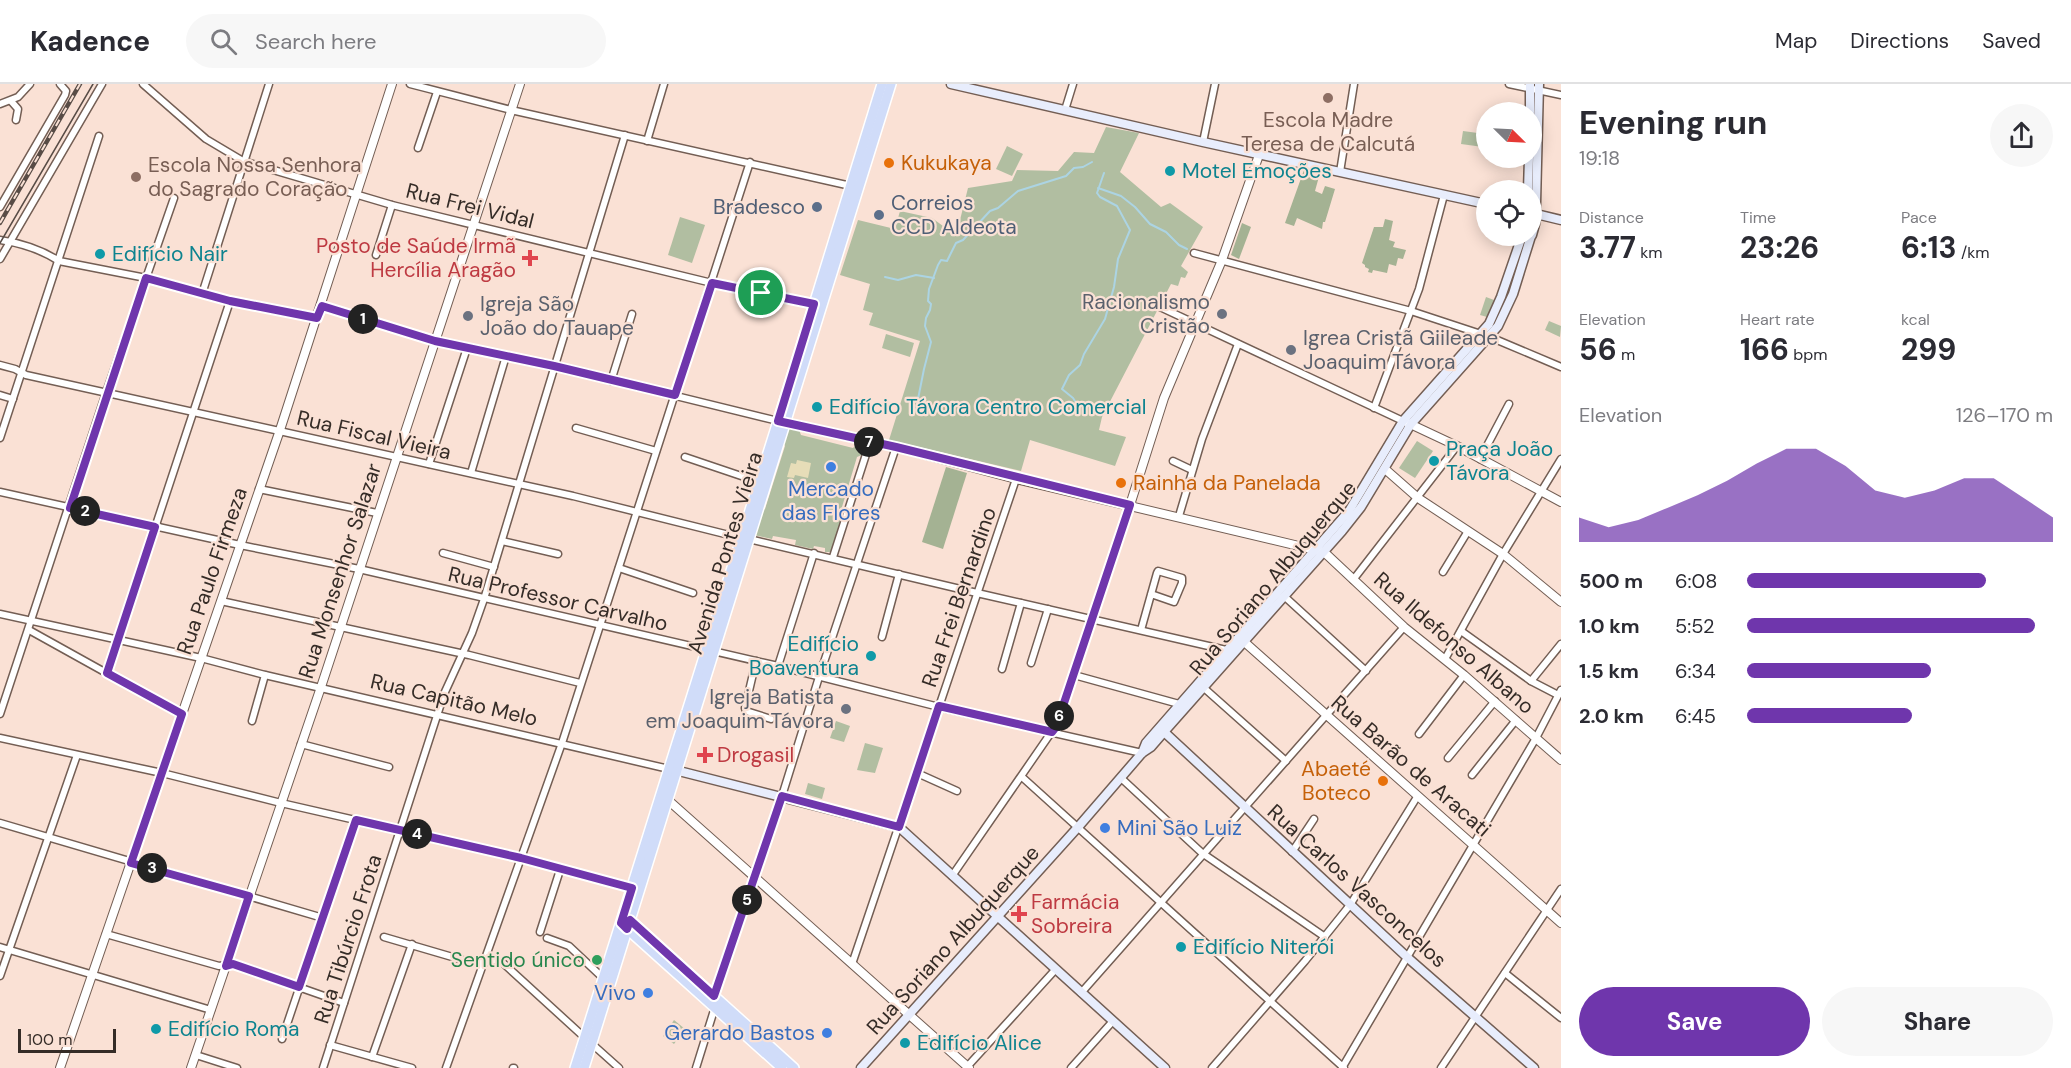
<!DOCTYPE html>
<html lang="en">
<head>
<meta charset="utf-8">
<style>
	:root { --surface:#fff; --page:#f7f7f7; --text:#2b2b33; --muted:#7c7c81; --line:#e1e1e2; --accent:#6f36ac }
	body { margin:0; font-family:"DM Sans",sans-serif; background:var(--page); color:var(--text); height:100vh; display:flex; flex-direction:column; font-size:22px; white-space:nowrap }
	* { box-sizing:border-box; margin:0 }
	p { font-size:20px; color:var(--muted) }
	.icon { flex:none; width:33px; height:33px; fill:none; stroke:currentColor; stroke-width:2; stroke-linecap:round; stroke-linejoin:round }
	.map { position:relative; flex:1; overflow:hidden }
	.drawer { display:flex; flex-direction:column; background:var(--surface); width:510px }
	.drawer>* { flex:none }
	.needle { width:39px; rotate:114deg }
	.controls { position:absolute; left:1476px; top:18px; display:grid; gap:12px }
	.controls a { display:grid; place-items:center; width:66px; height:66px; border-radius:50%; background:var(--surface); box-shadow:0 3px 15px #0003; font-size:30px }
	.scale { position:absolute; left:18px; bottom:15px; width:98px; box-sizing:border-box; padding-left:6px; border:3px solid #352c27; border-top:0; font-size:16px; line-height:21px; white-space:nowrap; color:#352c27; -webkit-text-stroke:4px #fae1d5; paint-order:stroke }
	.pin { position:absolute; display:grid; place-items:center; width:51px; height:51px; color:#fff; margin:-26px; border:3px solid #fff; border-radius:50%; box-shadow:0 2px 6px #0007 }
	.km { position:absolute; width:30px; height:30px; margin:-15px; border-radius:50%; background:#222; color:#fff; font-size:16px; line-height:30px; text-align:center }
	.round { display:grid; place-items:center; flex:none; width:63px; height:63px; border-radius:32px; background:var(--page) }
	.headline { display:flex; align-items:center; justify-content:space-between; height:102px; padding:0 18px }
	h1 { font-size:33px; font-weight:700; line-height:45px }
	.metrics { display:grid; grid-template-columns:repeat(3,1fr); gap:9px; height:102px; padding:6px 18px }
	.metrics div { display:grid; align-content:center }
	.metrics b { font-size:30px; font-weight:700 }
	.metrics small { font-size:16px; font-weight:400 }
	.metrics p { font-size:16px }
	.chart { height:168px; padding:12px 18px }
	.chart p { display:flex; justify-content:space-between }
	.chart svg { width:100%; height:108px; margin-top:6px; fill:var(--accent); opacity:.7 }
	.button { display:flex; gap:12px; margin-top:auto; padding:12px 18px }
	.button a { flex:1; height:69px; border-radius:36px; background:var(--accent); color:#fff; font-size:24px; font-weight:700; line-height:69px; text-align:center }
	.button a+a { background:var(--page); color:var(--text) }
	ul { padding:0 18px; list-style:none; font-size:20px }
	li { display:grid; grid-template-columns:96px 72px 1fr; align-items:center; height:45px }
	li i { height:15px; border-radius:8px; background:var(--accent) }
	header { display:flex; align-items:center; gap:36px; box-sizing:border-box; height:84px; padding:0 30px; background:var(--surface); border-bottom:2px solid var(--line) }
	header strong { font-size:28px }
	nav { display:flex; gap:33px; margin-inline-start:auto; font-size:21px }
	.search { width:420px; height:54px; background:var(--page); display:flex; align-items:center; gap:15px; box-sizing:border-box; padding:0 21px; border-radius:33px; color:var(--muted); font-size:22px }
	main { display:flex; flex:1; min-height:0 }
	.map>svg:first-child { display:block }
</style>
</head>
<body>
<header>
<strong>Kadence</strong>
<div class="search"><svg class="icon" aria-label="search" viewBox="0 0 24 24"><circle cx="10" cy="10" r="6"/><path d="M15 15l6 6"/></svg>Search here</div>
<nav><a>Map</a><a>Directions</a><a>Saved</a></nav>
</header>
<main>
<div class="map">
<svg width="1561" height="984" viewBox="0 0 1561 984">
	<rect width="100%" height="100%" fill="#fae1d5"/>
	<!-- green -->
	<g fill="#b1bea1">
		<polygon points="1106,43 1139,49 1120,88 1161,123 1170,119 1203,143 1181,182 1188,188 1185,194 1181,193 1178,202 1171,200 1102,333 1099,346 1126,353 1115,382 1030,356 1021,387 889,356 920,257 869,241 873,229 863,226 870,200 840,191 858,136 895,145 900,127 932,134 943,142 958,144 968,104 1012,97 1017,86 1058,87 1074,68 1094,69"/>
		<polygon points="1463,47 1485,50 1483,63 1461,60"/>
		<polygon points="1007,62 1023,70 1012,92 996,85"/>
		<polygon points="680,133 705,141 692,179 668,171"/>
		<polygon points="1486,213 1494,216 1487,233 1480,231"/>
		<polygon points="1549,237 1561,242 1560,253 1545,246"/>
		<polygon points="886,250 914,259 910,273 882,264"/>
		<polygon points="790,344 799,346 801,351 853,364 857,360 862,361 864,364 862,371 857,373 839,433 841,437 832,468 825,468 825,464 814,462 813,465 795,461 796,456 773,452 772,455 754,451 761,426 765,425 785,362 782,358 787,345"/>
		<polygon points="1417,357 1433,367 1415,394 1399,384"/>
		<polygon points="836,637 850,642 844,658 830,654"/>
		<polygon points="865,659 883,664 875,689 857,686"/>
		<polygon points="808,699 825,704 822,715 805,710"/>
		<polygon points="674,936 685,945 674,960 663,952"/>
	</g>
	<!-- forest -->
	<g fill="#a4b293">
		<polygon points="1304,86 1320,89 1315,107 1322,110 1325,102 1335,105 1325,138 1323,138 1322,145 1297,134 1294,142 1285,139"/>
		<polygon points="1385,135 1393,137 1389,156 1395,158 1393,163 1406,166 1403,175 1398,174 1396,182 1389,180 1387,189 1373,186 1372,189 1368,188 1369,185 1365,183 1365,181 1362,179 1374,143 1383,143"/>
		<polygon points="1242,139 1251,143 1239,175 1231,171"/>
		<polygon points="946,383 967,389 943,465 922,458"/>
	</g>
	<!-- sand -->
	<polygon fill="#e7ddb8" points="797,376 811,379 808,394 795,391 794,394 787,393 791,379 796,380"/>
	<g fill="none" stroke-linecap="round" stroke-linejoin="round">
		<!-- stream -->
		<g stroke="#acd4e3" stroke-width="2">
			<polyline points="1098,104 1121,112 1135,123 1150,140 1166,148 1179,161 1187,165"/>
			<polyline points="885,193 898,196 916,191 934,194"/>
			<polyline points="1079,323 1073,314 1062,305 1069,291 1080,281 1084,270 1105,235 1114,203 1118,175 1130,146 1117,122 1100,113 1097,109 1104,89"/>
			<polyline points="916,325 924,285 931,258 925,242 926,234 930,226 931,220 928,217 929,205 938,181 941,176 947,177 956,159 963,156 990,127 998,124 1018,107 1066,92 1074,84 1083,83 1092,78"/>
		</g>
		<defs>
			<g id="minor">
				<polyline points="143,0 206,55 243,77 392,121 712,199 814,220"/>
				<polyline points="410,0 511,26 851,102"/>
				<polyline points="1509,0 1561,11"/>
				<polyline points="11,17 18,25 16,36"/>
				<polyline points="0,20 18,13 30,0"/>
				<polyline points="1065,26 1073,0"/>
				<polyline points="647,57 664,0"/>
				<polyline points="1203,58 1215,0"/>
				<polyline points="418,64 437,8"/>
				<polyline points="1340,88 1354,0"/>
				<polyline points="0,123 65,11 66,7 60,0"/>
				<path d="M 0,156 C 20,159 42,166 59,177 L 146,194 L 230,217 L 317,234"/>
				<polyline points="1194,169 1411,227 1490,253 1561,283"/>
				<polyline points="376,171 392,121"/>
				<polyline points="0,175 102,0"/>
				<polyline points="202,210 269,0"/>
				<polyline points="322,222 435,257 554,282 778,337"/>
				<polyline points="1160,223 1403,337"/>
				<polyline points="0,281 15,285 26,291 573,412 741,454"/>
				<polyline points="611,297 632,230"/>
				<polyline points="0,311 13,315"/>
				<polyline points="1374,324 1419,205 1444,111"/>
				<polyline points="576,344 656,367"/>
				<polyline points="0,354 99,52"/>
				<polyline points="685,373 759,398"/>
				<polyline points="1480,375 1509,320"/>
				<polyline points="1173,377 1192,386"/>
				<polyline points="429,380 467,264"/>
				<polyline points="471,389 506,272"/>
				<polyline points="259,405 377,429"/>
				<polyline points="0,408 240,461 359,485 778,582 939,623 1142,669"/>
				<polyline points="1179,432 1202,355 1238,260"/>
				<polyline points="749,455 977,509 1226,566 1229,569"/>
				<polyline points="502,457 558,470"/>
				<polyline points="443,469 494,483"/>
				<polyline points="833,473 870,358"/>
				<polyline points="619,484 693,509"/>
				<polyline points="1443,488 1468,447"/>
				<polyline points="1353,496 1457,362"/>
				<polyline points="1284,512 1366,587"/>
				<polyline points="221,517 469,571 580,599"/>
				<polyline points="0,530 201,574 265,591 669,685"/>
				<polyline points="29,546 182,631"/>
				<polyline points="1141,546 1157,489 1158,487 1182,494 1182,499 1174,518 1151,510"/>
				<polyline points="1461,547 1531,597 1558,611"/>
				<polyline points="882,553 899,490"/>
				<polyline points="1445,575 1503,470 1561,375"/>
				<polyline points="756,577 745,624 746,627 771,635"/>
				<polyline points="1031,579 1048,525"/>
				<polyline points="778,582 814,469"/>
				<polyline points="1002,585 1021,519"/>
				<polyline points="107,589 230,217"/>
				<polyline points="1074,591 1179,620"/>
				<polyline points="1531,597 1561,560"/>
				<polyline points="1204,604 1286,677"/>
				<polyline points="0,630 106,309 174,114"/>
				<polyline points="252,637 265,591"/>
				<polyline points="1419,650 1464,591"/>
				<polyline points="0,654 162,689 281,719 521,774 632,804"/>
				<polyline points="301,660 389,683"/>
				<polyline points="1448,674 1495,617"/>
				<polyline points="917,689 957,707"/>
				<polyline points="1472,691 1516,636"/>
				<polyline points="1022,693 1344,984"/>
				<polyline points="1121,694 1202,769 1325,853"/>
				<polyline points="0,739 323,834"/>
				<polyline points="1292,768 1314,735"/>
				<polyline points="952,792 1055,643 1130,421"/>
				<polyline points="540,848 560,786"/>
				<polyline points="106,850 219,882 233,880 344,919"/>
				<polyline points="384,853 466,877 484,879 496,876 503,879 584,953"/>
				<polyline points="547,854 569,862 603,894"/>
				<polyline points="0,863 211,926"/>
				<polyline points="852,880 1016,395"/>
				<polyline points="1505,889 1561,934"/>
				<polyline points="0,892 77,671"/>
				<polyline points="1081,909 1404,543"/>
				<polyline points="714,912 782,712 819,593 896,363"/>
				<polyline points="282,955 356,736"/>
				<polyline points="591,959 619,984"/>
				<polyline points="330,961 412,984"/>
				<polyline points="196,971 237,984"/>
				<polyline points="372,973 412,860"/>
				<polyline points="323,984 444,610 472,549 484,515 625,51"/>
				<polyline points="446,984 562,659 750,78"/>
				<polyline points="513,984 514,984"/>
				<polyline points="696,984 715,923"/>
				<polyline points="966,984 1055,886"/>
				<polyline points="1071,984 1113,937"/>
				<polyline points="1212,984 1305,877 1350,821 1417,713"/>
				<polyline points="1342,984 1536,654 1561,606"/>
				<polyline points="1441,984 1561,805"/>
			</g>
			<g id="tertiary">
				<polyline points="781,338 896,363 1016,395 1324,468 1404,543 1464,591 1561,676"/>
				<polyline points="1408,339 1457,362 1561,418"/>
				<polyline points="1385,385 1418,414 1503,470 1561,518"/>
				<polyline points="1130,421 1164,314 1222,176 1259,71"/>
				<polyline points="1241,555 1561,839"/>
				<polyline points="668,716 969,984"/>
				<polyline points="60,984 280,346 392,0"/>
				<polyline points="191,984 321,603 520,0"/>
			</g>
			<g id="secondary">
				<polyline points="951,0 1203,58 1486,120"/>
				<polyline points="1530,28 1530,0"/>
				<polyline points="1528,106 1529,74"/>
				<polyline points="1532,129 1561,136"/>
				<polyline points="1532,151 1535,140 1536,119 1539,0"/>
				<polyline points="1162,646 1408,874 1534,984"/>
				<polyline points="1142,669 1146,659 1349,427 1403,337 1489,240 1501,213 1522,152"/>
				<polyline points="671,685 899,743 1165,984"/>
				<polyline points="861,984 1079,742 1142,669 1151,663 1164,648 1342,447 1361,423 1411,340 1498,242 1513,210 1531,152"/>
			</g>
			<g id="primary">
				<polyline points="630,836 794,984"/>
				<polyline points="625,843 782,984"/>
				<polyline points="575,984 778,337 882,0"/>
				<polyline points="584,984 891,0"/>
			</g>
		</defs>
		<!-- minor casing -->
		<use href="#minor" stroke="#735e54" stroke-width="9"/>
		<!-- tertiary casing -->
		<use href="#tertiary" stroke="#735e54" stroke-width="10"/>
		<!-- secondary casing -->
		<use href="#secondary" stroke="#735e54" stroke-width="11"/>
		<!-- primary casing -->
		<use href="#primary" stroke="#fff" stroke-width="12"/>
		<!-- minor -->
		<use href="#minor" stroke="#fff" stroke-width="6"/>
		<!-- tertiary -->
		<use href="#tertiary" stroke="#fff" stroke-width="8"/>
		<!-- secondary -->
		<use href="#secondary" stroke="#e8edfc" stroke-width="8"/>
		<!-- primary -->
		<use href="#primary" stroke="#d0dcf9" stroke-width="9"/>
		<!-- tram -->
		<polyline stroke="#584c46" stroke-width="1.5" points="0,159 93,0"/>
		<defs>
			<polyline id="rail" points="0,139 80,0"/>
		</defs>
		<!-- rail casing -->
		<use href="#rail" stroke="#584c46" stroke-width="4.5"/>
		<!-- rail -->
		<use href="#rail" stroke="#fae1d5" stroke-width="2" stroke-dasharray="7" stroke-linecap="butt"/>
	</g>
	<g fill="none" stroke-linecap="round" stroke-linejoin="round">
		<defs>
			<polygon id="route" points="146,194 230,217 317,234 322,222 435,257 554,282 675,311 712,199 814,220 778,337 896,363 1130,421 1056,643 1052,648 939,622 899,743 782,712 714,912 630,836 627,845 621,839 632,804 521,774 356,736 299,903 233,880 226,882 249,812 131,779 182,630 107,589 155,443 70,424"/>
		</defs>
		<!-- route casing -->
		<use href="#route" stroke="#fff" stroke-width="12"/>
		<!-- route -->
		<use href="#route" stroke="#6f36ac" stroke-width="8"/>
	</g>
	<!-- markers -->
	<g fill="#8d6e63" stroke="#fae1d5" stroke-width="2">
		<circle cx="1328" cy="14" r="6"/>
		<circle cx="136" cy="93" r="6"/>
	</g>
	<g fill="#e8710a" stroke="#fae1d5" stroke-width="2">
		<circle cx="889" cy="79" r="6"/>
		<circle cx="1121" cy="399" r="6"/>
		<circle cx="1383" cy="697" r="6"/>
	</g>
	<g fill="#0f9aa8" stroke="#fae1d5" stroke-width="2">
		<circle cx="1170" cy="87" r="6"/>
		<circle cx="100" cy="170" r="6"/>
		<circle cx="817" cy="323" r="6"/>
		<circle cx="1434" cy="377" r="6"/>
		<circle cx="871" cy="572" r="6"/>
		<circle cx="1181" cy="863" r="6"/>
		<circle cx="156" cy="945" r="6"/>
		<circle cx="905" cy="959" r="6"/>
	</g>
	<g fill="#5c6f8a" stroke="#fae1d5" stroke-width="2">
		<circle cx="817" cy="123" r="6"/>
		<circle cx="879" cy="131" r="6"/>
	</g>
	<g fill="#e0444e" stroke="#fae1d5" stroke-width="2">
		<path d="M527 165h6v6h6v6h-6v6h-6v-6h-6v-6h6z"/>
		<path d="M702 662h6v6h6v6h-6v6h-6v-6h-6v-6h6z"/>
		<path d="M1016 821h6v6h6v6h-6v6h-6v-6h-6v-6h6z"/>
	</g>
	<g fill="#6b7280" stroke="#fae1d5" stroke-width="2">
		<circle cx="1222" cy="230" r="6"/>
		<circle cx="468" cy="232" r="6"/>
		<circle cx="1291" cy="266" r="6"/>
		<circle cx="846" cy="625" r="6"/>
	</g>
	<g fill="#3f7fe0" stroke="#fae1d5" stroke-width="2">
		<circle cx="831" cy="383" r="6"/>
		<circle cx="1105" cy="744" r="6"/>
		<circle cx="648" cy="909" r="6"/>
		<circle cx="827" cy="949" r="6"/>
	</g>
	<circle fill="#2e9e5b" stroke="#fae1d5" stroke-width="2" cx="597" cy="876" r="6"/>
	<g text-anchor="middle" stroke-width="4.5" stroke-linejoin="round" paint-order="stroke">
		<!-- education labels -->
		<g font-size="21" fill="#785e54" stroke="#fae1d5">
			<text x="1328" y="43">Escola Madre<tspan x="1328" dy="24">Teresa de Calcutá</tspan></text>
			<text x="148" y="88" text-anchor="start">Escola Nossa Senhora<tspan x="148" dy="24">do Sagrado Coração</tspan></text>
		</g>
		<!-- food labels -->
		<g font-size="21" fill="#c56008" stroke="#fae1d5" text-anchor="start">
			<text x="901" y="86">Kukukaya</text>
			<text x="1133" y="406">Rainha da Panelada</text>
			<text x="1371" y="692" text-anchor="end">Abaeté<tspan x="1371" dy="24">Boteco</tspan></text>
		</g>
		<!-- culture labels -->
		<g font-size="21" fill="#0d838f" stroke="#fae1d5" text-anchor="start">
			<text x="1182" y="94">Motel Emoções</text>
			<text x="112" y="177">Edifício Nair</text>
			<text x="829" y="330">Edifício Távora Centro Comercial</text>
			<text x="1446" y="372">Praça João<tspan x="1446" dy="24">Távora</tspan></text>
			<text x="859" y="567" text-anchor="end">Edifício<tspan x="859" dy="24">Boaventura</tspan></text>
			<text x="1193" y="870">Edifício Niterói</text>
			<text x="168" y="952">Edifício Roma</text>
			<text x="917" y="966">Edifício Alice</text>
		</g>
		<!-- service labels -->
		<g font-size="21" fill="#4e5e75" stroke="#fae1d5" text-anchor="start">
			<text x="891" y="126">Correios<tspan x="891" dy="24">CCD Aldeota</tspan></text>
			<text x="805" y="130" text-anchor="end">Bradesco</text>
		</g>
		<!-- street labels -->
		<g font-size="21" fill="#352c27" stroke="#fae1d5">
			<text transform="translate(470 122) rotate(14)" y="7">Rua Frei Vidal</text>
			<text transform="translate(374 351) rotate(13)" y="7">Rua Fiscal Vieira</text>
			<text transform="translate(725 469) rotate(-73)" y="7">Avenida Pontes Vieira</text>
			<text transform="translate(212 487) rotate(-71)" y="7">Rua Paulo Firmeza</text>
			<text transform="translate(340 487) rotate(-72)" y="7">Rua Monsenhor Salazar</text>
			<text transform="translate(1273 494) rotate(-50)" y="7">Rua Soriano Albuquerque</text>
			<text transform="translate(959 513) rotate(-71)" y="7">Rua Frei Bernardino</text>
			<text transform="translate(558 515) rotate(13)" y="7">Rua Professor Carvalho</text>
			<text transform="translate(1454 559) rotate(41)" y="7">Rua Ildefonso Albano</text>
			<text transform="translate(454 616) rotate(13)" y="7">Rua Capitão Melo</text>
			<text transform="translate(1411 682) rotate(41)" y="7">Rua Barão de Aracati</text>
			<text transform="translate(1357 802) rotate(42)" y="7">Rua Carlos Vasconcelos</text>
			<text transform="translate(348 855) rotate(-72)" y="7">Rua Tibúrcio Frota</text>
			<text transform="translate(953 856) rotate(-48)" y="7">Rua Soriano Albuquerque</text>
		</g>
		<!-- health labels -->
		<g font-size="21" fill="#be3a42" stroke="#fae1d5" text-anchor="start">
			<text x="516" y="169" text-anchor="end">Posto de Saúde Irmã<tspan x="516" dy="24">Hercília Aragão</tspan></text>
			<text x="717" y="678">Drogasil</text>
			<text x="1031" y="825">Farmácia<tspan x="1031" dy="24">Sobreira</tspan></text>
		</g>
		<!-- worship labels -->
		<g font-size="21" fill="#5b616d" stroke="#fae1d5" text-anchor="end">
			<text x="1210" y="225">Racionalismo<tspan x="1210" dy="24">Cristão</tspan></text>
			<text x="480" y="227" text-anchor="start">Igreja São<tspan x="480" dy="24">João do Tauape</tspan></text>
			<text x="1303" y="261" text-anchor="start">Igrea Cristã Giileade<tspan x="1303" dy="24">Joaquim Távora</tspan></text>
			<text x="834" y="620">Igreja Batista<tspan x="834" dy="24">em Joaquim Távora</tspan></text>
		</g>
		<!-- shop labels -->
		<g font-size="21" fill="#366cbe" stroke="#fae1d5" text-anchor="end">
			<text x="831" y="412" text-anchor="middle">Mercado<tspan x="831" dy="24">das Flores</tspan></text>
			<text x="1117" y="751" text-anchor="start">Mini São Luiz</text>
			<text x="636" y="916">Vivo</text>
			<text x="815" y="956">Gerardo Bastos</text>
		</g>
		<!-- leisure labels -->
		<g font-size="21" fill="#27864d" stroke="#fae1d5" text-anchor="end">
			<text x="585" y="883">Sentido único</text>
		</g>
	</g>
</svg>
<div class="controls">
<a><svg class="needle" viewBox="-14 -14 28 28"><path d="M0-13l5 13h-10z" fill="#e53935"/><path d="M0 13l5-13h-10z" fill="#7c7c81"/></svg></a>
<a><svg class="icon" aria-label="locate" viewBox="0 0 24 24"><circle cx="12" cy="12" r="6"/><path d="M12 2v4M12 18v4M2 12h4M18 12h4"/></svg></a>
</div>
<div class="scale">100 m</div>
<div class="pin" style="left:761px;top:209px;background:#1e9e55"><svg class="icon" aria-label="arrive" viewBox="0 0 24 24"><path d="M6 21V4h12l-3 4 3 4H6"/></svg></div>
<b class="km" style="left:363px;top:235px">1</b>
<b class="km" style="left:85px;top:427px">2</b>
<b class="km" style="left:152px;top:784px">3</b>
<b class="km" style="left:417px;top:750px">4</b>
<b class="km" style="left:747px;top:816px">5</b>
<b class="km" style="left:1059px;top:632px">6</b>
<b class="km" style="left:869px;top:358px">7</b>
</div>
<section class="drawer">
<div class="headline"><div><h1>Evening run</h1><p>19:18</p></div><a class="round"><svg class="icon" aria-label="share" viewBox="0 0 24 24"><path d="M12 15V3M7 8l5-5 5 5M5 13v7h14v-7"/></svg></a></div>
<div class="metrics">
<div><p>Distance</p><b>3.77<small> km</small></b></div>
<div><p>Time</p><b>23:26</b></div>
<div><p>Pace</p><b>6:13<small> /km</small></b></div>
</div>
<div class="metrics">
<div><p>Elevation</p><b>56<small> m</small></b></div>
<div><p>Heart rate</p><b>166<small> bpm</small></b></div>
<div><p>kcal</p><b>299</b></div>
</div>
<div class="chart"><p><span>Elevation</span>126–170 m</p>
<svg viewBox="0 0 160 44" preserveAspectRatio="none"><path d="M0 44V34L10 38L20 35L30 30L40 25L50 19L60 12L70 6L80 6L90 13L100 23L110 26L120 23L130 18L140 18L150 26L160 34V44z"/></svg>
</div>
<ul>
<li><b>500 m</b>6:08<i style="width:78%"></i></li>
<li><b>1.0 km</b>5:52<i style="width:94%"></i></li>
<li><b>1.5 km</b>6:34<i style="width:60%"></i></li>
<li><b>2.0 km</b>6:45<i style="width:54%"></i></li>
</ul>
<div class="button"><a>Save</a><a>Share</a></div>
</section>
</main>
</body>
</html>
